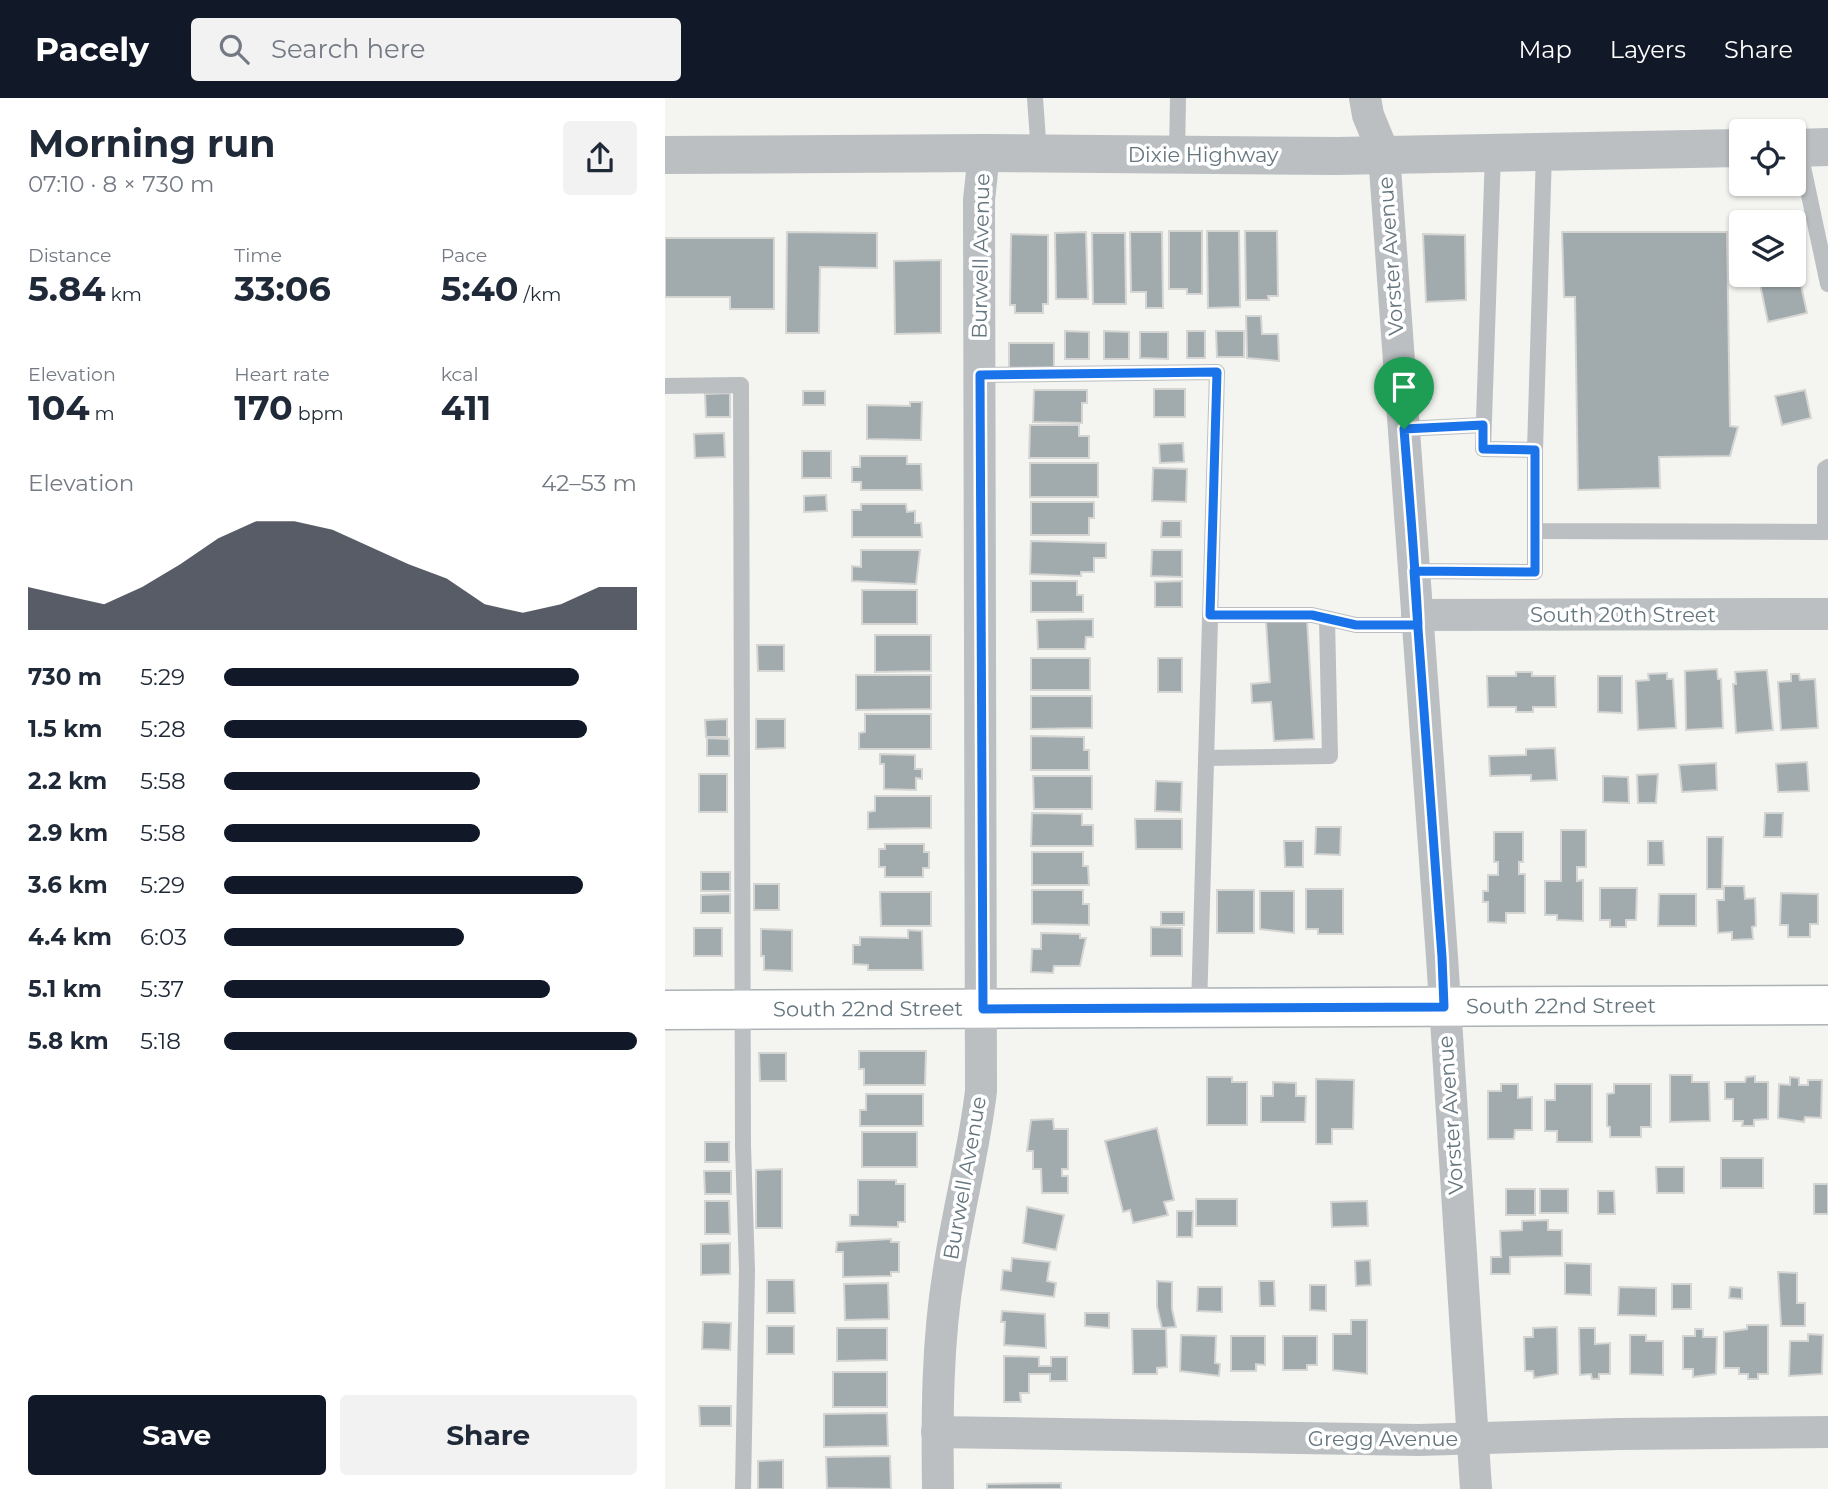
<!DOCTYPE html>
<html lang="en">
<head>
<meta charset="utf-8">
<style>
	:root { --surface:#fff; --page:#f2f2f3; --text:#1f2937; --muted:#747a83; --accent:#111827 }
	body { margin:0; font-family:Montserrat,sans-serif; background:var(--page); color:var(--text); height:100vh; display:flex; flex-direction:column; font-size:26px; white-space:nowrap }
	* { box-sizing:border-box; margin:0 }
	p { font-size:23px; color:var(--muted) }
	.icon { flex:none; width:38px; height:38px; fill:none; stroke:currentColor; stroke-width:2; stroke-linecap:round; stroke-linejoin:round }
	.map { position:relative; flex:1; overflow:hidden }
	.drawer { display:flex; flex-direction:column; background:var(--surface); width:665px }
	.drawer>* { flex:none }
	.controls { position:absolute; left:1064px; top:21px; display:grid; gap:14px }
	.controls a { display:grid; place-items:center; width:77px; height:77px; border-radius:7px; background:var(--surface); box-shadow:0 2px 5px #0004; font-size:35px }
	.pin { position:absolute; display:grid; place-items:center; width:60px; height:60px; color:#fff; margin:-72px -30px; border-radius:50% 50% 50% 0; rotate:-45deg; box-shadow:0 0 7px #0007 }
	.pin .icon { rotate:45deg }
	.round { display:grid; place-items:center; flex:none; width:74px; height:74px; border-radius:7px; background:var(--page) }
	.headline { display:flex; align-items:center; justify-content:space-between; height:119px; padding:0 28px }
	h1 { font-size:38px; font-weight:700; line-height:52px }
	.stats { display:grid; grid-template-columns:repeat(3,1fr); gap:10px; height:119px; padding:7px 28px }
	.stats div { display:grid; align-content:center }
	.stats b { font-size:35px; font-weight:700 }
	.stats small { font-size:19px; font-weight:400 }
	.stats p { font-size:19px }
	.chart { height:196px; padding:14px 28px }
	.chart p { display:flex; justify-content:space-between }
	.chart svg { width:100%; height:126px; margin-top:7px; fill:var(--accent); opacity:.7 }
	.action { display:flex; gap:14px; margin-top:auto; padding:14px 28px }
	.action a { flex:1; height:80px; border-radius:7px; background:var(--accent); color:#fff; font-size:28px; font-weight:700; line-height:80px; text-align:center }
	.action a+a { background:var(--page); color:var(--text) }
	ul { padding:0 28px; list-style:none; font-size:23px }
	li { display:grid; grid-template-columns:112px 84px 1fr; align-items:center; height:52px }
	li i { height:18px; border-radius:9px; background:var(--accent) }
	header { display:flex; align-items:center; gap:42px; box-sizing:border-box; height:98px; padding:0 35px; background:var(--accent); color:#fff }
	header strong { font-size:33px }
	nav { display:flex; gap:38px; margin-inline-start:auto; font-size:24px }
	.search { width:490px; height:63px; background:var(--page); display:flex; align-items:center; gap:18px; box-sizing:border-box; padding:0 24px; border-radius:7px; color:var(--muted); font-size:26px }
	main { display:flex; flex:1; min-height:0 }
	.map>svg:first-child { display:block }
</style>
</head>
<body>
<header>
<strong>Pacely</strong>
<div class="search"><svg class="icon" aria-label="search" viewBox="0 0 24 24"><circle cx="10" cy="10" r="6"/><path d="M15 15l6 6"/></svg>Search here</div>
<nav><a>Map</a><a>Layers</a><a>Share</a></nav>
</header>
<main>
<section class="drawer">
<div class="headline"><div><h1>Morning run</h1><p>07:10 · 8 × 730 m</p></div><a class="round"><svg class="icon" aria-label="share" viewBox="0 0 24 24"><path d="M12 15V3M7 8l5-5 5 5M5 13v7h14v-7"/></svg></a></div>
<div class="stats">
<div><p>Distance</p><b>5.84<small> km</small></b></div>
<div><p>Time</p><b>33:06</b></div>
<div><p>Pace</p><b>5:40<small> /km</small></b></div>
</div>
<div class="stats">
<div><p>Elevation</p><b>104<small> m</small></b></div>
<div><p>Heart rate</p><b>170<small> bpm</small></b></div>
<div><p>kcal</p><b>411</b></div>
</div>
<div class="chart"><p><span>Elevation</span>42–53 m</p>
<svg viewBox="0 0 160 44" preserveAspectRatio="none"><path d="M0 44V29L10 32L20 35L30 29L40 21L50 12L60 6L70 6L80 9L90 15L100 21L110 26L120 35L130 38L140 35L150 29L160 29V44z"/></svg>
</div>
<ul>
<li><b>730 m</b>5:29<i style="width:86%"></i></li>
<li><b>1.5 km</b>5:28<i style="width:88%"></i></li>
<li><b>2.2 km</b>5:58<i style="width:62%"></i></li>
<li><b>2.9 km</b>5:58<i style="width:62%"></i></li>
<li><b>3.6 km</b>5:29<i style="width:87%"></i></li>
<li><b>4.4 km</b>6:03<i style="width:58%"></i></li>
<li><b>5.1 km</b>5:37<i style="width:79%"></i></li>
<li><b>5.8 km</b>5:18<i style="width:100%"></i></li>
</ul>
<div class="action"><a>Save</a><a>Share</a></div>
</section>
<div class="map">
<svg width="1163" height="1391" viewBox="0 0 1163 1391">
	<rect width="100%" height="100%" fill="#f4f4f0"/>
	<!-- building -->
	<g fill="#a1abae" stroke="#d5d5d3" stroke-width="2">
		<polygon points="504,133 537,133 537,196 522,196 522,191 504,191"/>
		<polygon points="542,133 574,133 575,209 543,210"/>
		<polygon points="580,133 612,133 613,198 603,198 604,202 581,202"/>
		<polygon points="122,134 212,135 212,170 155,169 154,235 121,235"/>
		<polygon points="421,134 423,201 391,201 390,135"/>
		<polygon points="465,134 497,134 498,210 481,210 481,194 466,194"/>
		<polygon points="897,134 1062,134 1065,328 1073,329 1065,358 994,359 995,390 913,392 910,199 899,199"/>
		<polygon points="427,135 460,135 461,206 428,206"/>
		<polygon points="346,136 383,137 383,206 378,206 378,215 350,215 350,207 345,207"/>
		<polygon points="758,136 800,137 801,202 761,204"/>
		<polygon points="0,140 109,140 109,211 65,211 65,199 0,199"/>
		<polygon points="1129,154 1142,215 1103,224 1093,177 1129,177"/>
		<polygon points="276,162 276,235 230,236 229,163"/>
		<polygon points="581,218 596,218 597,236 613,236 614,263 582,260"/>
		<polygon points="400,233 424,234 424,261 400,261"/>
		<polygon points="439,233 464,234 464,261 439,261"/>
		<rect x="522" y="233" width="18" height="27"/>
		<polygon points="551,233 579,233 579,259 552,259"/>
		<polygon points="475,234 503,234 503,261 475,260"/>
		<rect x="344" y="245" width="45" height="25"/>
		<rect x="489" y="291" width="31" height="28"/>
		<polygon points="369,292 422,292 422,305 417,305 417,325 368,324"/>
		<polygon points="1140,292 1146,320 1117,327 1110,298"/>
		<rect x="138" y="293" width="22" height="14"/>
		<polygon points="65,295 65,319 41,319 40,296"/>
		<polygon points="245,304 257,304 256,342 202,341 202,307 245,308"/>
		<polygon points="365,327 414,327 414,338 424,338 424,360 364,360"/>
		<polygon points="59,335 60,359 30,360 29,336"/>
		<polygon points="518,345 519,364 495,365 494,346"/>
		<rect x="137" y="353" width="29" height="27"/>
		<polygon points="195,358 242,358 242,366 256,366 257,392 196,392 196,384 187,384 187,369 195,369"/>
		<rect x="365" y="365" width="68" height="34"/>
		<polygon points="488,370 522,371 521,404 487,403"/>
		<polygon points="161,397 162,413 139,414 139,398"/>
		<polygon points="366,404 429,404 429,420 424,420 424,437 366,437"/>
		<polygon points="196,406 241,406 242,414 250,413 250,425 256,425 257,439 187,439 187,412 196,412"/>
		<polygon points="497,423 516,423 516,439 496,439"/>
		<polygon points="366,443 441,445 441,460 429,460 429,474 416,474 416,478 365,476"/>
		<polygon points="196,452 255,452 251,486 187,483 187,468 196,469"/>
		<polygon points="487,452 517,452 517,479 486,478"/>
		<polygon points="366,483 412,483 412,497 418,497 418,514 366,514"/>
		<polygon points="517,483 517,509 490,509 490,484"/>
		<rect x="197" y="492" width="55" height="34"/>
		<polygon points="428,521 428,539 421,539 420,551 373,551 372,522"/>
		<polygon points="642,521 649,641 609,643 606,604 587,605 586,586 605,584 601,524"/>
		<polygon points="210,537 266,537 266,573 210,574"/>
		<polygon points="92,547 119,547 119,573 93,573"/>
		<rect x="366" y="560" width="59" height="32"/>
		<rect x="493" y="560" width="24" height="34"/>
		<polygon points="1052,571 1053,581 1056,581 1058,630 1021,632 1020,573"/>
		<polygon points="1102,572 1108,632 1071,635 1068,586 1071,586 1070,574"/>
		<polygon points="851,574 867,574 867,578 890,578 891,609 868,609 868,614 851,614 851,609 823,609 822,578 851,578"/>
		<polygon points="1002,575 1002,581 1008,581 1011,630 973,632 971,583 984,582 983,576"/>
		<polygon points="1126,576 1134,576 1135,582 1150,581 1153,630 1116,632 1113,584 1126,583"/>
		<polygon points="191,577 266,577 266,611 191,612"/>
		<polygon points="933,578 957,578 957,615 933,614"/>
		<polygon points="366,598 427,598 427,630 366,631"/>
		<polygon points="200,616 266,616 266,651 194,651 194,635 200,634"/>
		<polygon points="62,621 62,639 41,639 40,622"/>
		<polygon points="91,621 120,621 120,650 91,651"/>
		<polygon points="366,638 419,639 419,652 424,652 424,672 366,672"/>
		<polygon points="42,640 64,641 64,658 42,658"/>
		<polygon points="890,650 892,682 866,683 866,677 825,678 824,658 861,657 861,651"/>
		<polygon points="215,656 250,657 250,671 257,671 257,681 251,680 251,692 219,691 219,666 215,666"/>
		<polygon points="1142,664 1144,693 1113,694 1111,666"/>
		<polygon points="1051,665 1052,692 1017,694 1014,667"/>
		<rect x="34" y="676" width="28" height="38"/>
		<polygon points="993,676 991,705 973,705 972,677"/>
		<polygon points="368,678 427,678 427,711 369,711"/>
		<polygon points="938,678 963,679 964,705 938,704"/>
		<polygon points="491,683 517,684 516,714 490,713"/>
		<polygon points="210,698 266,698 266,730 203,731 203,714 210,713"/>
		<polygon points="367,715 417,716 417,727 428,727 428,748 366,748"/>
		<polygon points="1100,715 1118,715 1117,739 1099,739"/>
		<polygon points="470,721 517,721 517,751 471,751"/>
		<polygon points="651,729 676,729 675,757 650,756"/>
		<polygon points="896,732 921,732 921,769 912,769 912,783 918,782 918,823 892,822 892,817 880,817 880,783 896,783"/>
		<polygon points="829,734 858,734 858,764 854,764 854,776 860,776 860,815 841,815 841,825 823,824 823,804 818,804 818,793 823,793 823,777 833,777 833,764 829,764"/>
		<polygon points="1042,739 1058,739 1057,791 1042,791"/>
		<polygon points="619,743 638,743 638,769 620,769"/>
		<polygon points="983,743 998,743 999,767 983,767"/>
		<polygon points="220,746 259,746 259,754 264,754 264,770 258,770 258,779 220,779 220,769 214,769 214,751 220,751"/>
		<polygon points="367,754 418,754 418,768 423,768 424,787 367,787"/>
		<rect x="36" y="774" width="29" height="19"/>
		<rect x="89" y="786" width="25" height="26"/>
		<polygon points="1059,788 1079,788 1080,801 1090,800 1091,828 1087,829 1088,841 1067,842 1067,834 1053,835 1052,802 1059,802"/>
		<polygon points="935,790 972,790 971,822 961,822 961,829 945,829 945,822 935,822"/>
		<polygon points="641,791 678,791 678,836 653,836 653,831 641,831"/>
		<polygon points="367,792 418,792 418,806 424,806 424,827 367,826"/>
		<rect x="552" y="792" width="37" height="43"/>
		<polygon points="595,793 629,793 629,835 595,831"/>
		<polygon points="215,794 266,794 266,828 216,828"/>
		<polygon points="1116,795 1153,796 1153,826 1145,826 1145,839 1123,839 1123,827 1115,827"/>
		<polygon points="65,796 65,815 36,815 36,797"/>
		<polygon points="994,796 1031,796 1031,828 993,828"/>
		<rect x="496" y="814" width="23" height="13"/>
		<polygon points="486,829 517,830 517,858 486,858"/>
		<rect x="29" y="830" width="28" height="28"/>
		<polygon points="96,831 127,832 127,873 99,872 99,858 96,858"/>
		<polygon points="243,832 257,833 258,872 203,872 203,867 188,866 188,847 195,847 195,839 243,840"/>
		<polygon points="376,835 415,836 415,840 421,840 415,868 389,868 388,875 366,874 367,851 376,851"/>
		<polygon points="194,953 261,953 260,987 199,987 199,971 194,971"/>
		<polygon points="94,955 121,955 121,983 95,983"/>
		<polygon points="1005,977 1027,977 1027,984 1044,984 1045,1023 1005,1024"/>
		<polygon points="1090,978 1090,984 1103,984 1103,1021 1089,1022 1089,1028 1077,1028 1078,1023 1068,1023 1068,1001 1060,1001 1060,984 1080,984 1081,979"/>
		<polygon points="542,979 567,979 567,984 582,984 582,1027 542,1027"/>
		<polygon points="1125,979 1134,980 1134,987 1143,987 1143,982 1157,982 1156,1020 1140,1019 1139,1024 1113,1020 1114,986 1125,987"/>
		<polygon points="651,981 689,982 688,1031 667,1031 667,1046 651,1046"/>
		<polygon points="608,984 631,985 631,998 641,998 640,1024 596,1024 596,998 608,998"/>
		<polygon points="836,986 853,986 853,1000 867,999 867,1032 850,1032 849,1041 823,1041 823,993 836,993"/>
		<polygon points="890,986 927,986 927,1044 892,1044 892,1033 880,1033 880,1002 890,1002"/>
		<polygon points="949,986 986,986 986,1029 976,1029 976,1039 945,1039 945,1029 942,1028 942,996 949,995"/>
		<polygon points="201,996 258,996 258,1028 195,1028 195,1012 201,1012"/>
		<polygon points="388,1021 389,1031 403,1031 403,1071 397,1071 397,1078 403,1078 403,1095 377,1095 376,1071 368,1071 368,1053 362,1053 366,1022"/>
		<polygon points="492,1030 509,1102 499,1104 503,1117 468,1125 465,1112 458,1114 440,1043"/>
		<rect x="197" y="1034" width="55" height="35"/>
		<rect x="40" y="1044" width="24" height="20"/>
		<rect x="1056" y="1060" width="42" height="30"/>
		<polygon points="991,1069 1019,1069 1019,1095 992,1095"/>
		<polygon points="117,1071 117,1130 91,1130 91,1072"/>
		<polygon points="39,1073 66,1073 66,1096 40,1096"/>
		<polygon points="193,1082 231,1082 231,1086 240,1086 240,1124 233,1124 233,1129 185,1128 185,1117 193,1117"/>
		<rect x="1149" y="1086" width="14" height="30"/>
		<rect x="841" y="1091" width="29" height="26"/>
		<rect x="875" y="1091" width="28" height="24"/>
		<polygon points="933,1093 949,1093 950,1116 933,1116"/>
		<rect x="531" y="1101" width="41" height="27"/>
		<polygon points="40,1103 64,1103 65,1136 40,1136"/>
		<polygon points="702,1103 703,1128 667,1129 666,1104"/>
		<polygon points="362,1109 399,1117 391,1152 358,1145"/>
		<polygon points="512,1113 528,1113 527,1139 512,1139"/>
		<polygon points="883,1122 883,1132 897,1132 897,1158 845,1159 845,1176 826,1176 826,1159 836,1159 835,1133 857,1132 857,1123"/>
		<polygon points="226,1141 226,1144 234,1144 234,1174 226,1174 226,1178 178,1179 178,1154 171,1154 172,1144"/>
		<polygon points="65,1145 65,1176 36,1177 36,1146"/>
		<polygon points="347,1160 385,1164 382,1183 391,1185 389,1199 336,1192 338,1172 346,1173"/>
		<polygon points="705,1162 706,1187 691,1188 690,1163"/>
		<polygon points="900,1165 926,1166 926,1197 900,1196"/>
		<polygon points="1113,1174 1132,1175 1132,1205 1140,1205 1140,1228 1116,1228"/>
		<polygon points="102,1182 129,1182 130,1215 102,1215"/>
		<polygon points="492,1183 507,1184 507,1211 511,1229 497,1230 492,1209"/>
		<polygon points="594,1183 609,1183 610,1208 595,1208"/>
		<polygon points="223,1185 224,1221 180,1222 179,1186"/>
		<rect x="1007" y="1186" width="19" height="25"/>
		<polygon points="645,1187 661,1187 661,1213 645,1212"/>
		<polygon points="533,1189 557,1189 557,1214 532,1213"/>
		<polygon points="954,1189 991,1190 991,1218 953,1217"/>
		<polygon points="1065,1189 1077,1190 1077,1201 1064,1200"/>
		<polygon points="337,1213 380,1216 381,1250 339,1247 340,1224 336,1224"/>
		<polygon points="420,1215 444,1215 444,1230 420,1228"/>
		<polygon points="686,1222 702,1222 702,1276 668,1272 668,1236 686,1236"/>
		<polygon points="38,1224 66,1225 65,1252 37,1251"/>
		<polygon points="1082,1227 1103,1227 1103,1276 1093,1276 1093,1281 1083,1281 1083,1276 1074,1276 1074,1270 1059,1270 1059,1234 1082,1231"/>
		<rect x="102" y="1228" width="27" height="28"/>
		<polygon points="892,1229 893,1276 869,1280 868,1273 860,1273 859,1239 868,1239 868,1230"/>
		<polygon points="172,1230 222,1230 222,1262 172,1263"/>
		<polygon points="914,1230 930,1230 930,1246 945,1245 945,1276 934,1276 934,1281 927,1281 926,1276 915,1277"/>
		<polygon points="467,1231 501,1231 502,1269 492,1270 492,1276 468,1276"/>
		<polygon points="1030,1231 1038,1231 1038,1239 1052,1239 1051,1276 1028,1279 1028,1271 1018,1271 1018,1238 1030,1238"/>
		<polygon points="1143,1236 1158,1237 1157,1276 1124,1278 1125,1243 1143,1243"/>
		<polygon points="516,1237 551,1238 550,1265 555,1266 554,1278 515,1273"/>
		<polygon points="965,1237 981,1237 981,1243 998,1243 998,1277 965,1276"/>
		<polygon points="566,1238 600,1238 600,1267 591,1266 591,1273 566,1273"/>
		<polygon points="618,1238 652,1238 652,1267 642,1267 642,1272 618,1272"/>
		<polygon points="339,1258 374,1259 374,1268 386,1268 386,1259 402,1259 402,1283 385,1283 385,1276 364,1276 364,1295 355,1295 356,1304 339,1304"/>
		<rect x="168" y="1274" width="54" height="35"/>
		<polygon points="34,1308 66,1308 66,1328 35,1328"/>
		<polygon points="222,1315 223,1348 159,1349 159,1316"/>
		<polygon points="225,1358 226,1391 162,1390 161,1359"/>
		<polygon points="118,1362 118,1391 93,1391 93,1363"/>
		<polygon points="396,1385 396,1391 322,1391 322,1386"/>
	</g>
	<g fill="none" stroke-linecap="round" stroke-linejoin="round">
		<defs>
			<g id="primary">
				<path id="s1" d="M 0,912 L 1163,907"/>
			</g>
		</defs>
		<!-- primary casing -->
		<use href="#primary" stroke="#acb2b5" stroke-width="41"/>
		<!-- service -->
		<g stroke="#bbbfc2" stroke-width="16">
			<polyline points="370,0 374,56"/>
			<polyline points="1134,50 1163,186"/>
			<polyline points="828,55 818,351 870,352 879,54"/>
			<polyline points="512,57 513,0"/>
			<polyline points="315,277 552,274 534,911"/>
			<polyline points="0,288 76,287 78,1048 82,1172 78,1391"/>
			<polyline points="739,331 818,327"/>
			<polyline points="870,352 870,433 1160,434 1160,371 1163,369"/>
			<polyline points="749,473 870,474 870,433"/>
			<polyline points="545,517 647,517 691,527 753,527"/>
			<polyline points="541,660 665,658 662,521"/>
		</g>
		<!-- minor -->
		<g stroke="#bbbfc2" stroke-width="32">
			<polyline points="700,0 703,17 719,56 777,859 811,1391"/>
			<polyline points="752,517 1163,516"/>
			<polyline points="272,1334 754,1342 954,1336 1163,1334"/>
			<path d="M 273,1391 C 272,1318 272,1244 284,1172 C 293,1112 309,1053 316,993 L 314,102 L 319,55"/>
		</g>
		<!-- tertiary -->
		<g stroke="#bbbfc2" stroke-width="38">
			<polyline points="1129,50 1163,49"/>
			<polyline points="0,57 319,55 672,58 1076,50"/>
		</g>
		<!-- primary -->
		<use href="#primary" stroke="#fff" stroke-width="38"/>
	</g>
	<g fill="none" stroke-linecap="round" stroke-linejoin="round">
		<defs>
			<path id="route" d="M 739,331 C 744,396 750,462 753,527 L 691,527 L 647,517 L 545,517 L 552,274 L 315,277 L 318,911 L 779,909 L 777,859 L 752,517 L 749,473 L 870,474 L 870,352 L 818,351 L 818,327 L 739,331"/>
		</defs>
		<!-- route casing -->
		<use href="#route" stroke="#fff" stroke-width="14"/>
		<!-- route -->
		<use href="#route" stroke="#1a73e8" stroke-width="9"/>
	</g>
	<g text-anchor="middle" stroke-width="7" stroke-linejoin="round" paint-order="stroke">
		<!-- street labels -->
		<g font-size="21" fill="#65767f" stroke="#fff">
			<text x="538" y="64">Dixie Highway</text>
			<text transform="translate(316 158) rotate(-89)" y="7">Burwell Avenue</text>
			<text transform="translate(726 158) rotate(-94)" y="7">Vorster Avenue</text>
			<text x="958" y="524">South 20th Street</text>
			<text dy="7" stroke="none"><textPath href="#s1" startOffset="896">South 22nd Street</textPath></text>
			<text dy="7" stroke="none"><textPath href="#s1" startOffset="203">South 22nd Street</textPath></text>
			<text transform="translate(786 1017) rotate(-94)" y="7">Vorster Avenue</text>
			<text transform="translate(300 1080) rotate(-80)" y="7">Burwell Avenue</text>
			<text x="718" y="1348">Gregg Avenue</text>
		</g>
	</g>
</svg>
<div class="controls">
<a><svg class="icon" aria-label="locate" viewBox="0 0 24 24"><circle cx="12" cy="12" r="6"/><path d="M12 2v4M12 18v4M2 12h4M18 12h4"/></svg></a>
<a><svg class="icon" aria-label="layers" viewBox="0 0 24 24"><path d="M12 4l9 5-9 5-9-5zM3 14l9 5 9-5"/></svg></a>
</div>
<div class="pin" style="left:739px;top:331px;background:#1e9e55"><svg class="icon" aria-label="arrive" viewBox="0 0 24 24"><path d="M6 21V4h12l-3 4 3 4H6"/></svg></div>
</div>
</main>
</body>
</html>
